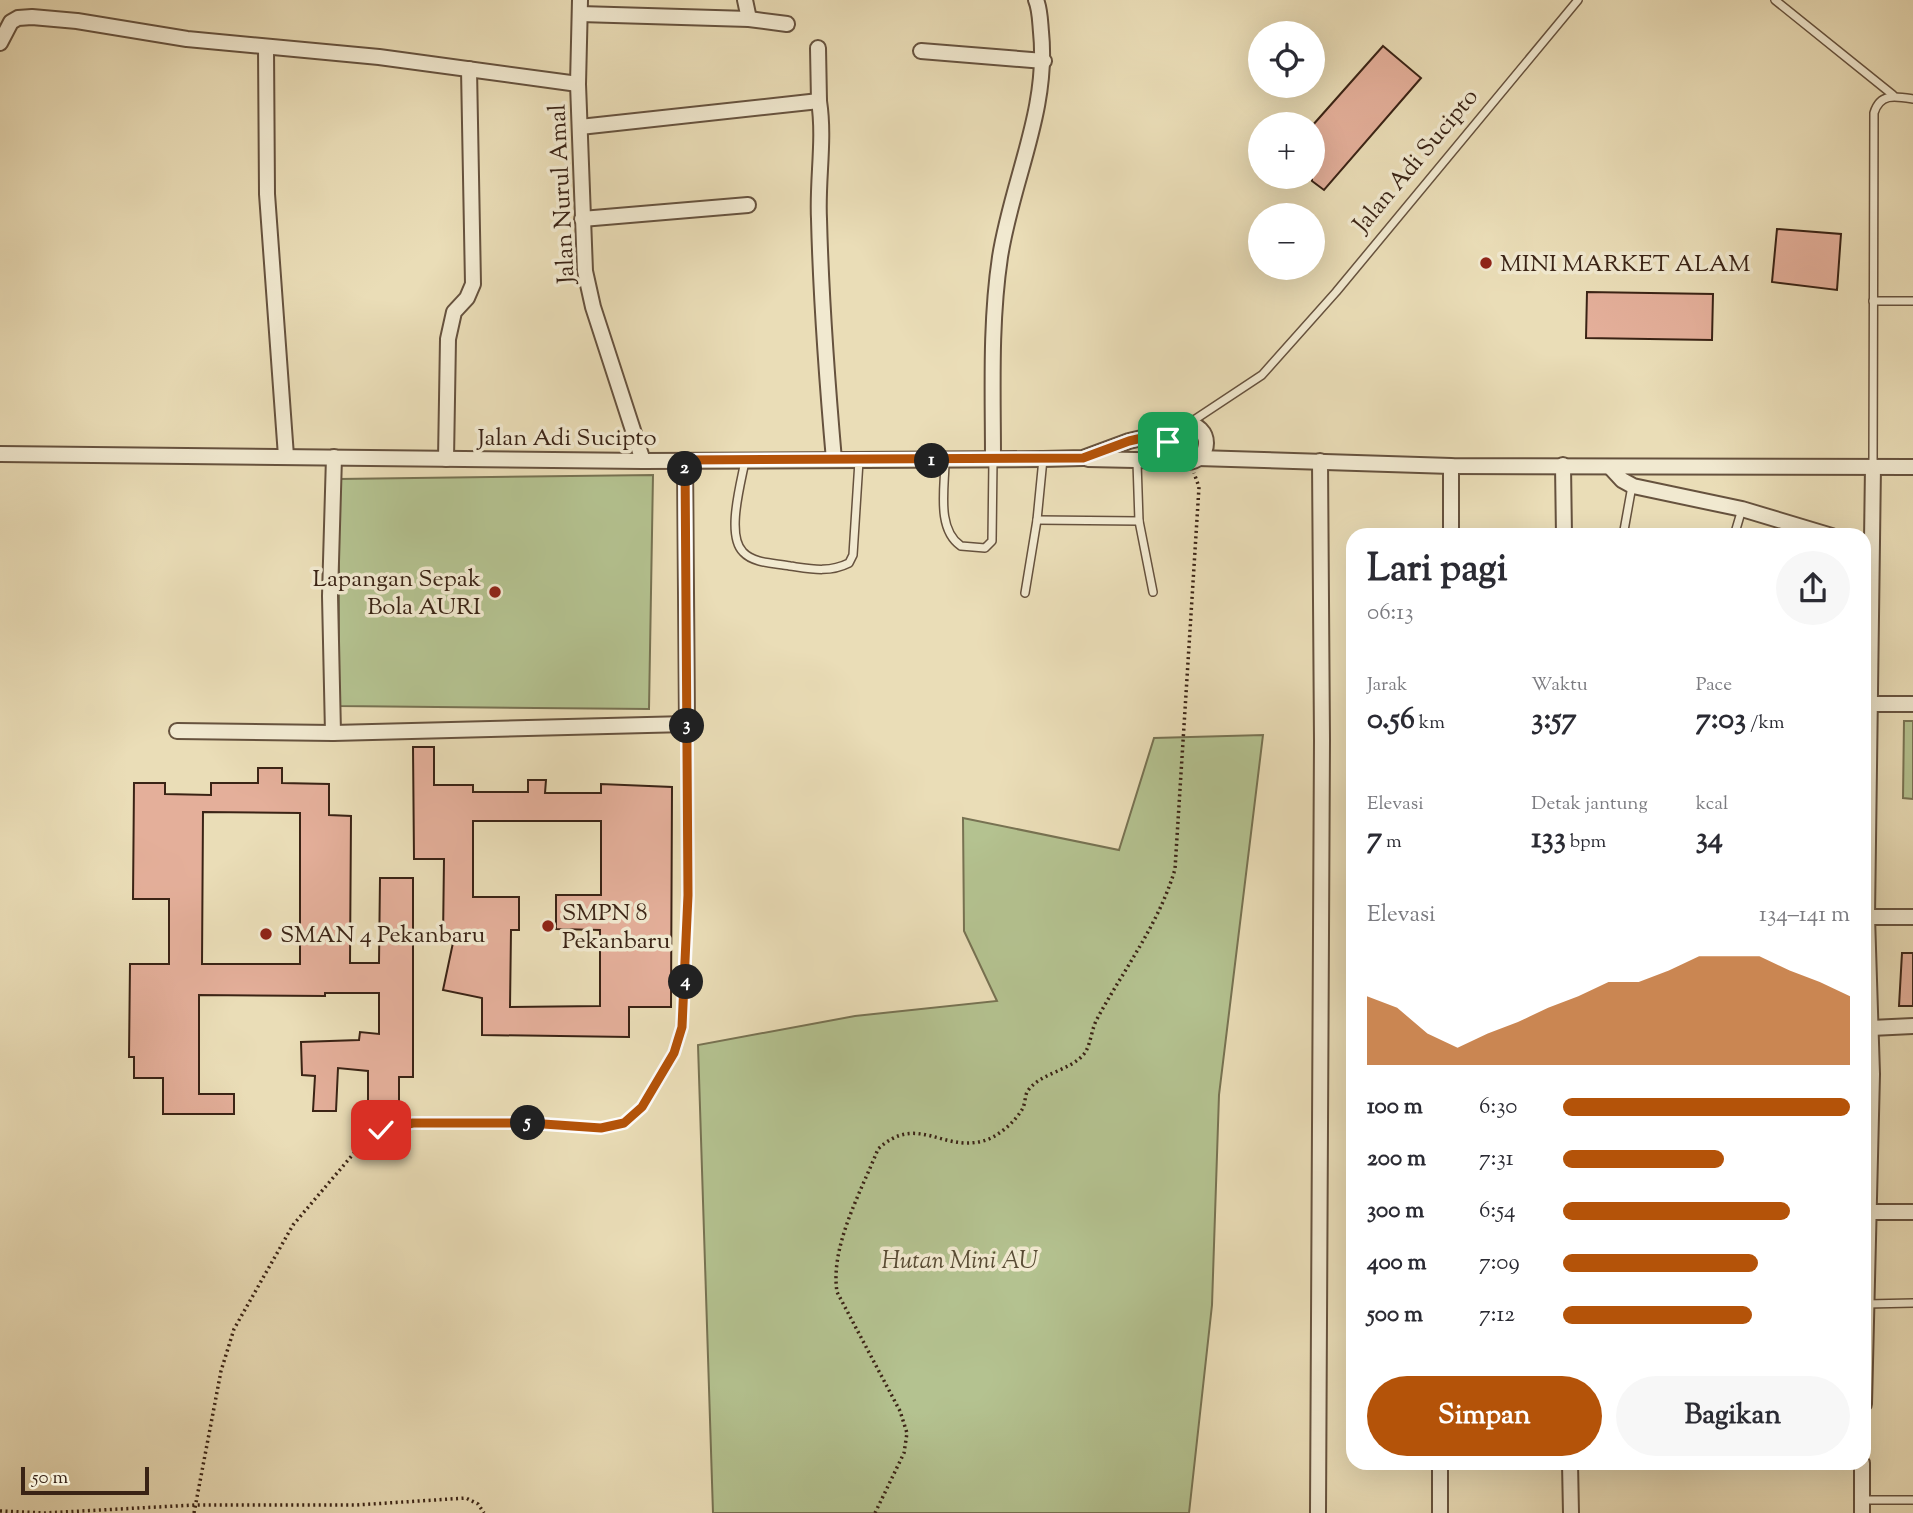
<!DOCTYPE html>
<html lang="id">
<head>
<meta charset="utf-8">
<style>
	:root { --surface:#fff; --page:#f7f7f7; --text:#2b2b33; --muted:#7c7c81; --accent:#b45309 }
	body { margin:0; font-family:"Sorts Mill Goudy",serif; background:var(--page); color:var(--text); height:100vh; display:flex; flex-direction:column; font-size:26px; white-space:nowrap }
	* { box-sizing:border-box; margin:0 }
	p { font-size:23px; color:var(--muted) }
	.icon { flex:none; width:38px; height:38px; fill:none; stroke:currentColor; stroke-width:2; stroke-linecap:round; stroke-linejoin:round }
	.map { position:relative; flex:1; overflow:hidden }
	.details { position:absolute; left:1346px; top:528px; width:525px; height:942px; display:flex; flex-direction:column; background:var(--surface); border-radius:21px; box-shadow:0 7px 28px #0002 }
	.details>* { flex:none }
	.fabs { position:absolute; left:1248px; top:21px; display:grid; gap:14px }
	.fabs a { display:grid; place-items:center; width:77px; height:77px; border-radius:50%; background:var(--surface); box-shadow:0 7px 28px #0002; font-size:35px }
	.scale { position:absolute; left:21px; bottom:18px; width:128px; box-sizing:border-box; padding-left:7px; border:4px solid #3a2315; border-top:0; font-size:19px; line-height:24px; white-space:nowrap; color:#3a2315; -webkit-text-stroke:5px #f1e9d0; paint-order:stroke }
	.pin { position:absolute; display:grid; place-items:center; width:60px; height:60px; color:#fff; margin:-30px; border-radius:14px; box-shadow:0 4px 10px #0006 }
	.km { position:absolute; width:35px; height:35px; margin:-18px; border-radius:50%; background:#222; color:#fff; font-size:19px; line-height:35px; text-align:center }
	.round { display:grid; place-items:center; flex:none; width:74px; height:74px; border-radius:37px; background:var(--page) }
	.head { display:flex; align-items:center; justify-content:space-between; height:119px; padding:0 21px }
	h1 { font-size:38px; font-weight:800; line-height:52px }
	.figures { display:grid; grid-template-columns:repeat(3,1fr); gap:10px; height:119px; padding:7px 21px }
	.figures div { display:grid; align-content:center }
	.figures b { font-size:30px; font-weight:800 }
	.figures small { font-size:19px; font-weight:400 }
	.figures p { font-size:19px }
	.chart { height:196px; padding:14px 21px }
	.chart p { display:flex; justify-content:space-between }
	.chart svg { width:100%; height:126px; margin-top:7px; fill:var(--accent); opacity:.7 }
	.cta { display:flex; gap:14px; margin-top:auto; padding:14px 21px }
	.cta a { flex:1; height:80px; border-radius:42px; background:var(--accent); color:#fff; font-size:28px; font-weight:800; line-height:80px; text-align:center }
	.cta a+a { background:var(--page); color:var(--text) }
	ul { padding:0 21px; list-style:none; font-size:23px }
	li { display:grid; grid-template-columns:112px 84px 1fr; align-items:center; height:52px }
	li i { height:18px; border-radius:9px; background:var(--accent) }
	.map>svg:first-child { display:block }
</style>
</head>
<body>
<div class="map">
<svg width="1913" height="1513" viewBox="0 0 1913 1513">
	<rect width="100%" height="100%" fill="#eaddb7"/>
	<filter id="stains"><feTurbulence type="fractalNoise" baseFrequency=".00286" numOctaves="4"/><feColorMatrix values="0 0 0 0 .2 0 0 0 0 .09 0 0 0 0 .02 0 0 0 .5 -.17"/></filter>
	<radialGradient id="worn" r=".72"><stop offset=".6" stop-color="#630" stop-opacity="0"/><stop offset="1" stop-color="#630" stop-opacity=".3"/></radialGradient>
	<!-- green -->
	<g fill="#b4c290" stroke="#777252" stroke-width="2">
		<polygon points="653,475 649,709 339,706 339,479"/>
		<polygon points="1904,721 1913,721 1913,799 1903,798"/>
		<polygon points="1263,735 1219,1095 1212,1305 1189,1513 713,1513 698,1045 855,1016 997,1001 964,931 963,818 1119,850 1154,738"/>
	</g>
	<!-- building -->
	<g fill="#e4af9a" stroke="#3a2315" stroke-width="2" fill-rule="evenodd">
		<polygon points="1383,46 1421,78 1324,190 1312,181 1312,126"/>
		<polygon points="1777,229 1841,234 1837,290 1772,282"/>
		<polygon points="1587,292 1713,294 1712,340 1586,338"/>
		<path d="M 413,747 L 434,747 L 434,785 L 473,785 L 473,792 L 528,792 L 528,780 L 546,780 L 545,793 L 601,793 L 601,784 L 672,787 L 671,1007 L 629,1007 L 629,1037 L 482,1035 L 482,998 L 443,990 L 454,938 L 443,938 L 444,859 L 414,859 ZM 473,821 L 601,821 L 601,895 L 556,895 L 556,929 L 600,930 L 600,1006 L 510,1007 L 511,930 L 519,930 L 519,897 L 473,897 Z"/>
		<path d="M 258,768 L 282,768 L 282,783 L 329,784 L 329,815 L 351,816 L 350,963 L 379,963 L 380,878 L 413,878 L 413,1077 L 399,1077 L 399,1105 L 368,1105 L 368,1071 L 338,1068 L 336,1111 L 313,1111 L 315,1076 L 302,1075 L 301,1042 L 359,1040 L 360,1032 L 379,1034 L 379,993 L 325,993 L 325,996 L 199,995 L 199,1094 L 234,1094 L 234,1114 L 163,1114 L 163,1078 L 134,1078 L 134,1057 L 129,1057 L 130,964 L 169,964 L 169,899 L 133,899 L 134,783 L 165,783 L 165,794 L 211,795 L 211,783 L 258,783 ZM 203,812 L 300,813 L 300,964 L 202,964 Z"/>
		<polygon points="1902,953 1913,953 1913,1006 1899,1006"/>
	</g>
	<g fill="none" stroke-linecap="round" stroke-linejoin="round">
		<defs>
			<g id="lane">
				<polyline points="1775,0 1893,95"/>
				<polyline points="1873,301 1913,301"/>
				<polyline points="1188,424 1262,375 1336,292 1578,0"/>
				<path d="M 745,461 C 741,483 726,535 743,552 C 754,564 776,563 790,566 C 811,569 829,573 849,563 L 853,555 L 859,461"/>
				<path d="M 945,461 C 945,487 936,529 961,546 L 985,548 L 992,541 L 993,460"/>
				<polyline points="1137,462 1139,521 1153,592"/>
				<path d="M 1873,466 L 1874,113 C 1880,93 1895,96 1913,99"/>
				<polyline points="1037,520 1139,521"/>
				<polyline points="1623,536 1632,486"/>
				<polyline points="1734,536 1742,509"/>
				<polyline points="1025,593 1037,520 1043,459"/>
				<polyline points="1867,1304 1913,1303"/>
				<polyline points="1862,1500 1913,1500"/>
			</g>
			<g id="street">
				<polyline points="580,0 578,84 585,271 593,307 643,461"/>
				<polyline points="745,0 749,19"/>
				<polyline points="580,14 749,19 787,24"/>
				<polyline points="0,43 11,22 18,18 32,17 77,21 187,39 379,57 578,84"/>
				<polyline points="266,48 267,194 286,456"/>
				<polyline points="818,48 819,101"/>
				<polyline points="921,51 1044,61"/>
				<path d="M 580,127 L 819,101 C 825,140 817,180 819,219 C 821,300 827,380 834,460"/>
				<polyline points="582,219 748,205"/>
				<circle cx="1187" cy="443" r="19"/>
				<polyline points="0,454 643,461 1043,459 1083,458 1129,441 1172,431"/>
				<polyline points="1198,458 1451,466 1913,467"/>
				<polyline points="446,459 448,339 454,312 467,298 473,284 469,69"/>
				<polyline points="1088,459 1181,461"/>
				<path d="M 993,460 C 993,392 990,324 1000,257 C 1012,180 1049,110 1041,32 C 1040,21 1040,9 1036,0"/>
				<polyline points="1563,465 1564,536"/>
				<polyline points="1610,467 1622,480 1633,486 1742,509 1832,536"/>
				<polyline points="1451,536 1451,466"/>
				<polyline points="1868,704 1913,704"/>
				<polyline points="177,731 333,733 687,724 685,460"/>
				<polyline points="333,733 330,596 334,457"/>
				<polyline points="1864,917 1913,917"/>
				<polyline points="1871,1028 1913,1026"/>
				<polyline points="1869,1212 1913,1212"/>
				<polyline points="1864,1404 1872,1074 1867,917 1873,466"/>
				<polyline points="1440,1463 1440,1513"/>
				<polyline points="1570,1463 1571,1513"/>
				<polyline points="1318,1513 1322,740 1320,461"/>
				<polyline points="1862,1513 1862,1463"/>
			</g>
		</defs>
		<!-- lane casing -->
		<use href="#lane" stroke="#66523e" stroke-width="10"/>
		<!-- street casing -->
		<use href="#street" stroke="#66523e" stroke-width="18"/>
		<!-- path -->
		<g stroke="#3a2315" stroke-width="3.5" stroke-dasharray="2 3.5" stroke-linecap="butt">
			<polyline points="0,1511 44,1513 195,1505 356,1505 466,1498 478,1504 484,1513"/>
			<path d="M 194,1513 L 221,1371 L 234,1329 L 293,1225 L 366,1139 C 406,1114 461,1123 507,1123 C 535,1123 600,1134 623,1123 C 645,1113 679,1048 683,1025 C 687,993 686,960 687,929 C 689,865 689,801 688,737"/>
			<path d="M 875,1513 L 904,1453 L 907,1433 L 900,1411 L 837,1292 C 830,1246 861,1192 878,1149 C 917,1113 942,1152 983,1141 C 998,1137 1015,1122 1023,1108 C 1025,1103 1025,1097 1027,1092 C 1039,1073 1070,1071 1084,1054 C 1091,1045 1091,1030 1097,1019 C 1124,969 1159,924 1175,869 L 1199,487 L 1194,473"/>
		</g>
		<!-- lane -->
		<use href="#lane" stroke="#f1e9d0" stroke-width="7"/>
		<!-- street -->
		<use href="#street" stroke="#f1e9d0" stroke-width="14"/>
	</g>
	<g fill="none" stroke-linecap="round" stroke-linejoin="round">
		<defs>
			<polyline id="route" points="381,1130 413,1123 529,1123 601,1128 624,1123 642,1107 674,1053 682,1027 688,895 685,460 1083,458 1129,441 1172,431 1168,442"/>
		</defs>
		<!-- route casing -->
		<use href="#route" stroke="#fff" stroke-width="14"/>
		<!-- route -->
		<use href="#route" stroke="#b45309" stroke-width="9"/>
	</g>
	<!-- markers -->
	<g fill="#8f2418" stroke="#f1e9d0" stroke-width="2.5">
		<circle cx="1486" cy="263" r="7"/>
		<circle cx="495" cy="592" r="7"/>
		<circle cx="548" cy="926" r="7"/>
		<circle cx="266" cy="934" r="7"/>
	</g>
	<g text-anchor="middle" stroke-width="7" stroke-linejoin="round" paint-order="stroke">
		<!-- street labels -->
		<g font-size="24" fill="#3a2315" stroke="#f1e9d0">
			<text transform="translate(1415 160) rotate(-50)" y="8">Jalan Adi Sucipto</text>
			<text transform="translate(561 194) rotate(-93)" y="8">Jalan Nurul Amal</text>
			<text x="567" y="445">Jalan Adi Sucipto</text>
		</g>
		<!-- poi labels -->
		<g font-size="24" fill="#3a2315" stroke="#f1e9d0" text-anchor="start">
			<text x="1500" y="271">MINI MARKET ALAM</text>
			<text x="481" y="586" text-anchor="end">Lapangan Sepak<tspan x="481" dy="28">Bola AURI</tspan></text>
			<text x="562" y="920">SMPN 8<tspan x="562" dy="28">Pekanbaru</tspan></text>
			<text x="280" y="942">SMAN 4 Pekanbaru</text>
		</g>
		<!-- park labels -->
		<g font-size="24" font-style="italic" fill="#584b34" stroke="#f1e9d0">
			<text x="960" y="1268">Hutan Mini AU</text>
		</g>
	</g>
	<rect width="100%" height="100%" filter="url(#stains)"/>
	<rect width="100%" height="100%" fill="url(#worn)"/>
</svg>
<div class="fabs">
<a><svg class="icon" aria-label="locate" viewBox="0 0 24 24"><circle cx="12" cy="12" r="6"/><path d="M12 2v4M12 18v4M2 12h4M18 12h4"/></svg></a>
<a>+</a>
<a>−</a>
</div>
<div class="scale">50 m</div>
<div class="pin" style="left:1168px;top:442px;background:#1e9e55"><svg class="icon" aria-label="arrive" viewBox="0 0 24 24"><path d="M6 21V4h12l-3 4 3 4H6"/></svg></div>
<div class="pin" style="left:381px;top:1130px;background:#d93025"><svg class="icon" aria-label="check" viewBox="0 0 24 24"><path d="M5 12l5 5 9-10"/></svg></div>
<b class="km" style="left:932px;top:461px">1</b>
<b class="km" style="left:685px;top:469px">2</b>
<b class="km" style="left:687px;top:726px">3</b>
<b class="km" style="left:686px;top:982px">4</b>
<b class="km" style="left:528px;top:1123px">5</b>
<section class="details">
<div class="head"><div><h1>Lari pagi</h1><p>06:13</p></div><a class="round"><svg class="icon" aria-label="share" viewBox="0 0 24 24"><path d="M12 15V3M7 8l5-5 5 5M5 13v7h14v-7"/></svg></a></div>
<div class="figures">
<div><p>Jarak</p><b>0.56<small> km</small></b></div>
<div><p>Waktu</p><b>3:57</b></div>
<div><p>Pace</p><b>7:03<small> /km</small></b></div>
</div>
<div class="figures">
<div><p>Elevasi</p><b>7<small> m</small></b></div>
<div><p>Detak jantung</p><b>133<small> bpm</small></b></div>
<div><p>kcal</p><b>34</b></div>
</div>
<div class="chart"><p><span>Elevasi</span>134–141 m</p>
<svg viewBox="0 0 160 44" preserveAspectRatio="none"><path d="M0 44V20L10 24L20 33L30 38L40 33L50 29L60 24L70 20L80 15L90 15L100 11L110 6L120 6L130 6L140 11L150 15L160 20V44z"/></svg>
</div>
<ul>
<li><b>100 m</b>6:30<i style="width:100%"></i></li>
<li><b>200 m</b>7:31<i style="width:56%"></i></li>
<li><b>300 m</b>6:54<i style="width:79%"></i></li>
<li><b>400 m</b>7:09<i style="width:68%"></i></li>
<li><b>500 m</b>7:12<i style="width:66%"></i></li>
</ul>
<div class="cta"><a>Simpan</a><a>Bagikan</a></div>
</section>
</div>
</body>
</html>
